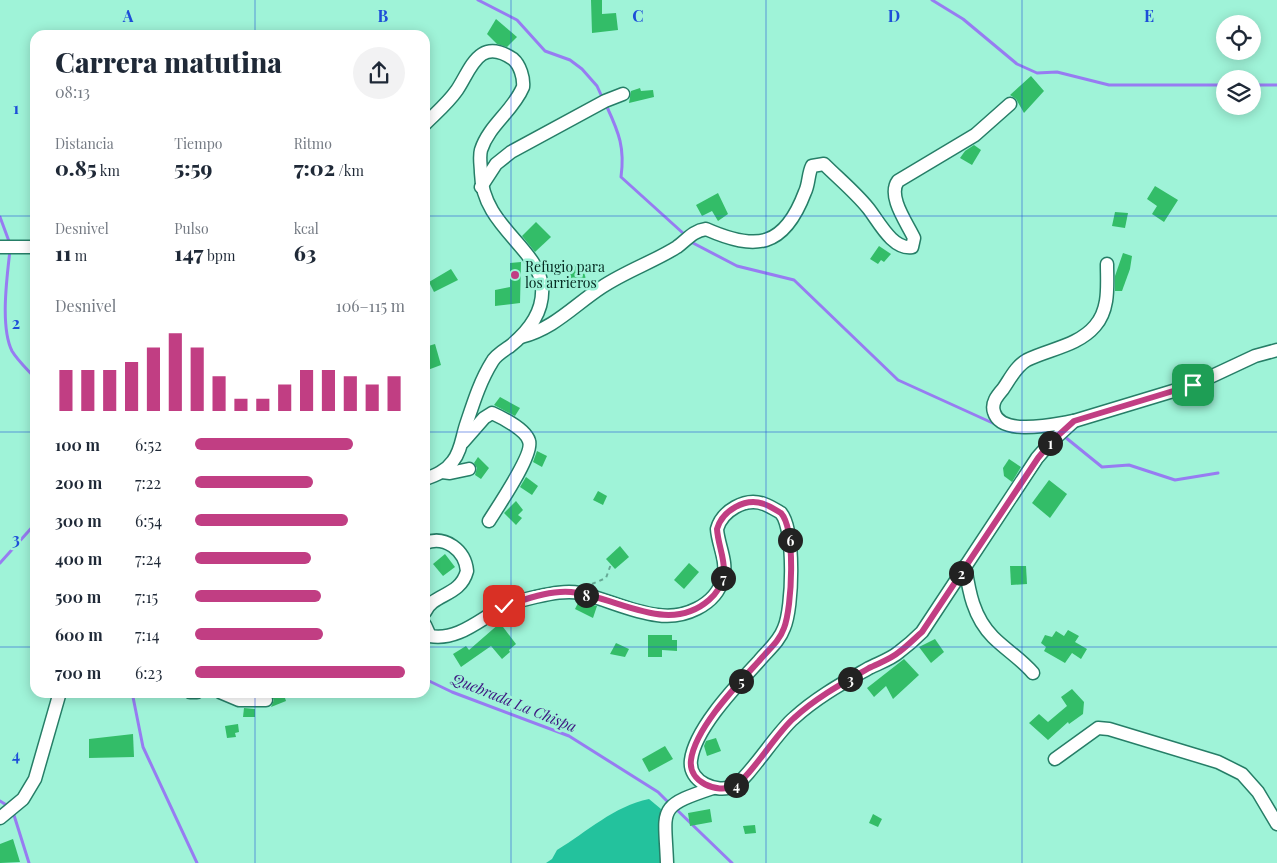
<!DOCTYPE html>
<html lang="es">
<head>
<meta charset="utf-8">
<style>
	:root { --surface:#fff; --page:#f2f2f3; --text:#1f2937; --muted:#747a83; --accent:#c13e83 }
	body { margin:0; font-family:"Playfair Display",serif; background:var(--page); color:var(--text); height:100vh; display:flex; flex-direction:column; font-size:19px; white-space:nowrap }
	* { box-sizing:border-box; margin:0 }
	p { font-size:16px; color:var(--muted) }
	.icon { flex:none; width:28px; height:28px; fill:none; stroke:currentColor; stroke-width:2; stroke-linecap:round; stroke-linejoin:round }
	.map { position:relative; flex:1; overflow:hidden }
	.side { position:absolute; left:30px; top:30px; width:400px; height:668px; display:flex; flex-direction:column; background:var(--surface); border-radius:15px; box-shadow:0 2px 12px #0003 }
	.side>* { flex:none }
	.buttons { position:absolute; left:1216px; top:15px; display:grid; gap:10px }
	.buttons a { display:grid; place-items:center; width:45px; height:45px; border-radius:50%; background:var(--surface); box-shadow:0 2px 12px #0003; font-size:25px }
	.pin { position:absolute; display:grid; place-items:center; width:42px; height:42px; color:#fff; margin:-21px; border-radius:10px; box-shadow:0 2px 8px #0006 }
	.km { position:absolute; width:25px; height:25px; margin:-12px; border-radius:50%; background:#222; color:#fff; font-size:14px; line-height:25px; text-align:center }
	.round { display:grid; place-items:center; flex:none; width:52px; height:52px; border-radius:26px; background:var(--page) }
	.headline { display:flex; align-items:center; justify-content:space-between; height:85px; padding:0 25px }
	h1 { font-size:28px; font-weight:800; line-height:38px }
	.metrics { display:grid; grid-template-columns:repeat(3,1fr); gap:8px; height:85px; padding:5px 25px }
	.metrics div { display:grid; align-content:center }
	.metrics b { font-size:21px; font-weight:800 }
	.metrics small { font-size:14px; font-weight:400 }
	.metrics p { font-size:14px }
	.chart { height:140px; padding:10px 25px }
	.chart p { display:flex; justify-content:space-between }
	.chart svg { width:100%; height:90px; margin-top:5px; stroke:var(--accent); stroke-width:6 }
	ul { padding:0 25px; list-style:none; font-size:16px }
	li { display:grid; grid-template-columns:80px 60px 1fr; align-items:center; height:38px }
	li i { height:12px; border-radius:6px; background:var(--accent) }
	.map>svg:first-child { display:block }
</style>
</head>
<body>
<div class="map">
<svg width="1277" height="863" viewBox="0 0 1277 863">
	<rect width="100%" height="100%" fill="#9ff3d8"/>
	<!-- forest -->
	<path fill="#23c29d" d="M 649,799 L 661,809 L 659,820 L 662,863 L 546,863 L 552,859 L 557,850 C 587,832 614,806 649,799 Z"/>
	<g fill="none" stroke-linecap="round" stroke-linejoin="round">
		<!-- stream -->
		<g stroke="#977cf2" stroke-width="3">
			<polyline points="478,0 517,20 545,51 570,60 582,69 597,86 602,97"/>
			<polyline points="932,0 963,19 1017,64 1037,73 1057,72 1109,85 1225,85"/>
			<polyline points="1252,85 1277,85"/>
			<path d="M 607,107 C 619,133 625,148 621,177 L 684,234"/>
			<polyline points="0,217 10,244"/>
			<polyline points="693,243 737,266 794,280 898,380 997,425"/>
			<path d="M 10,250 C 7,277 0,327 12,351 C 18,361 28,370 35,378"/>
			<polyline points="1065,437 1102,467 1129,465 1175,480 1218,473"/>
			<polyline points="0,563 35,524"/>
			<polyline points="425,679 452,692 569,736 658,792 670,804"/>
			<polyline points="132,692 143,747 197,863"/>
			<polyline points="0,801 8,806"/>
			<polyline points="675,808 732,863"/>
			<polyline points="13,812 29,863"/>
		</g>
	</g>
	<!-- building -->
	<g fill="#33bd68">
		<polygon points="591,0 602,0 602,14 616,13 618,30 592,33"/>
		<polygon points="496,19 517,37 507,47 497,44 487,34"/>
		<polygon points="1031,76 1044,91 1024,113 1016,99 1010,95"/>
		<polygon points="640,88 641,91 653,90 654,97 629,103 631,91"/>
		<polygon points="974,145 981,150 972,165 960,158 965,151"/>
		<polygon points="1155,186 1178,200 1164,222 1152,214 1157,206 1147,199"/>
		<polygon points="718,193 728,214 718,221 712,211 702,216 696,205"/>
		<polygon points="1115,212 1128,213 1125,228 1112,226"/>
		<polygon points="536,222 551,237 535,252 522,236"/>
		<polygon points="879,246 891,254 884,262 881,260 878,264 870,259"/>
		<polygon points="1123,253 1132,256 1130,269 1122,291 1115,291 1115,276"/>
		<polygon points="521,262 520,303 495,306 495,290 510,287 510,263"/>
		<polygon points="581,263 586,279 572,283 568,267"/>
		<polygon points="451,269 458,280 434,292 429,282"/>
		<polygon points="435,344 441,365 425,371 425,347"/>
		<polygon points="500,397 520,408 515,416 494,405"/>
		<polygon points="537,451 547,456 542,467 533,462"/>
		<polygon points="478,457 489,468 481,479 475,475 477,468 474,463"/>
		<polygon points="1009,459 1021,467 1012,482 1004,476 1003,468"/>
		<polygon points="526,477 538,486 532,495 520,487"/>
		<polygon points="1049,480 1067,494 1050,518 1032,503"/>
		<polygon points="598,491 607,496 603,505 593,500"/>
		<polygon points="516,501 523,510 518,515 522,518 516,525 504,513"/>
		<polygon points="620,546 629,557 615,569 606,559"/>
		<polygon points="445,554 455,567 443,576 433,564"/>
		<polygon points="689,563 699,572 684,589 674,580"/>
		<polygon points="1010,566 1026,566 1027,584 1011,585"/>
		<polygon points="579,601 597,606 593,618 575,609"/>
		<polygon points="500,623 516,644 509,650 510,652 502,659 491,646 461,667 453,654 466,646 469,650"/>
		<polygon points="1068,630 1079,636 1075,642 1087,649 1081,659 1072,653 1065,663 1044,651 1046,647 1041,643 1045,635 1052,637 1056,631 1064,636"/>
		<polygon points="648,635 672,635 672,640 677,640 677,651 662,650 662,657 648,657"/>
		<polygon points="935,639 944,652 931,663 919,647"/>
		<polygon points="616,643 629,649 625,657 610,654"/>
		<polygon points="904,659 919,675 893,699 886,686 874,697 867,688"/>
		<polygon points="1072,689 1084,702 1083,714 1069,724 1068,722 1048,740 1029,723 1039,714 1048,722 1067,706 1061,697"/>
		<polygon points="269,692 283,692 286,701 271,707 274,700"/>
		<polygon points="244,708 255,709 255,717 243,717"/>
		<polygon points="238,724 239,732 235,733 236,737 227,738 225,726"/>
		<polygon points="133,734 134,757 89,758 89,739"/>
		<polygon points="716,738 721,751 707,756 704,746 706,741"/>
		<polygon points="665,746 673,759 649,772 642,759"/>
		<polygon points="710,809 712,822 690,826 688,813"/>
		<polygon points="873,814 882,819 878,827 869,823"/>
		<polygon points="755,825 756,833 745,834 743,826"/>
		<polygon points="13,839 20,862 0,863 0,844"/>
	</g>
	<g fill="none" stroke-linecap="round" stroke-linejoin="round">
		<defs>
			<g id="minor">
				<path d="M 425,124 C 436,113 448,103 457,90 C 471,69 479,36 513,59 C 520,65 524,78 523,87 C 513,111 489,125 481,150 C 479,157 481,166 481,173 C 482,226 539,248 542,287 C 544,313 528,332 509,347 C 503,351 495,356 492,362 C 480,381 473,404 466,425 C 462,437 461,451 453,461 C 446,471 436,475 425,479"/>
				<polyline points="481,187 496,164 511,152 605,101 623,94"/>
				<polyline points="0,247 35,247"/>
				<path d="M 521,337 C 555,328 573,306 602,287 C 626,271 653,262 677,247 C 687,240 692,231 706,229 C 756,251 784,248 805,192 C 809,184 808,174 812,166 L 824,164 C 838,178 855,192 868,208 C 878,220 892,250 912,247 L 914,238 C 907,223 887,196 898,181 L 975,135 L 1010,104"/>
				<path d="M 1074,421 C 1055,424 1001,437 994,412 C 991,403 997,396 1003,389 C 1010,379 1016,366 1027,360 C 1049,349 1078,346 1095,326 C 1110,309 1107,285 1107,264"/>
				<path d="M 463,442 L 484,418 L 492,413 C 503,418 526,430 529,441 C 534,454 497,508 489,521"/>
				<polyline points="442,472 450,473 469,469"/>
				<path d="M 425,543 C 445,535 465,550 467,571 C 460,597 433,593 425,612"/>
				<path d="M 965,566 C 969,591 973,617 993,637 C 1006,650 1021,659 1033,673"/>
				<path d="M 425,625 L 430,636 C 458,641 480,619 503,607 C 512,603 525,599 535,597 C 549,594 566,590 580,593 C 606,599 631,612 657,615 C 683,619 716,606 723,578 C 728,562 718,545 717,529 C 722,511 745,497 764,504 C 770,506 776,510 781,513 C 795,530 793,608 784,628 C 779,642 768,650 759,661 C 738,684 695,728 691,760 C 688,782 717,794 734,786 C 748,779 777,732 794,718 C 817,697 843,683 869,668 C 879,663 891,659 899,652 C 907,646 915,639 922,632 L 1037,458 L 1051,442 L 1074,421 L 1193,385 L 1255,356 L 1277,350"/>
				<polyline points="190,692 197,692"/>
				<polyline points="220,692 239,700 266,700"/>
				<polyline points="1055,759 1098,728 1109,729 1218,762 1242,774 1258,792 1277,824"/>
				<polyline points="0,818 23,799 35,779 60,692"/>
				<path d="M 667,863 C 665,808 656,807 713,788"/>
			</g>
		</defs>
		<!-- minor casing -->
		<use href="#minor" stroke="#267e67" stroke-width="15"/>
		<!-- path -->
		<polyline stroke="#66a995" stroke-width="2" stroke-dasharray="4 4" stroke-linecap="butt" points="592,584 606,578 611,564"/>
		<!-- minor -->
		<use href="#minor" stroke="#fff" stroke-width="12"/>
	</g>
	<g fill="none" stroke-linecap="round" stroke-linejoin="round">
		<defs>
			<path id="route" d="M 504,606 C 524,600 549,590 571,592 C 616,596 668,636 709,600 C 716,594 723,584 724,574 C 725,558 718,545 717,529 C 722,511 745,497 764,504 C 770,506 776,510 781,513 C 796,530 792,608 784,628 C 779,642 768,650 759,661 C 738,684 695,728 691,760 C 688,782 717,794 734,786 C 749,779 777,732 794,718 C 817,697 843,683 869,668 C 879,663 891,659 899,652 C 907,646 915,638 922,632 L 1038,458 L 1051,442 L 1074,421 L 1193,385"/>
		</defs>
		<!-- route casing -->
		<use href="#route" stroke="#fff" stroke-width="10"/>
		<!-- route -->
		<use href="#route" stroke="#c13e83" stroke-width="6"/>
	</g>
	<!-- grid -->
	<path fill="none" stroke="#1d4ed8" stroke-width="1" stroke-opacity="0.55" d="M 255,0 L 255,35M 511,0 L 511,863M 766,0 L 766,863M 1022,0 L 1022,863M 0,216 L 35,216M 425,216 L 1277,216M 0,432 L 35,432M 425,432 L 1277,432M 0,647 L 35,647M 425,647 L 1277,647M 255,692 L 255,863"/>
	<!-- markers -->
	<circle fill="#c13e83" stroke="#9ff3d8" stroke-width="2" cx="515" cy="275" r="5"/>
	<g text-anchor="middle" stroke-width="5" stroke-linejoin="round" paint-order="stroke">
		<!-- poi labels -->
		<g font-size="14" fill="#052a21" stroke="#9ff3d8" text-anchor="start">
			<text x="525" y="272">Refugio para<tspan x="525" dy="16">los arrieros</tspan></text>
		</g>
		<!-- water labels -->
		<g font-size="15" font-style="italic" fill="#3d1780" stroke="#9ff3d8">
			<text transform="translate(514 703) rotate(22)" y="5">Quebrada La Chispa</text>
		</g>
	</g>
	<g font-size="16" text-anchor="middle" font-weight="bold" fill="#1d4ed8" stroke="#9ff3d8" stroke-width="5" stroke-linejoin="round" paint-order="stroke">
		<text x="128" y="22">A</text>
		<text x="383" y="22">B</text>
		<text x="638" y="22">C</text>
		<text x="894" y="22">D</text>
		<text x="1149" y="22">E</text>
		<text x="16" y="114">1</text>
		<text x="16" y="329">2</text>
		<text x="16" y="545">3</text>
		<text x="16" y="761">4</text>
	</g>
</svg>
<div class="buttons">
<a><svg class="icon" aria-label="locate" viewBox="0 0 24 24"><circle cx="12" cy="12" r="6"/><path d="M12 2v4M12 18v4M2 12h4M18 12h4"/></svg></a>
<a><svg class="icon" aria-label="layers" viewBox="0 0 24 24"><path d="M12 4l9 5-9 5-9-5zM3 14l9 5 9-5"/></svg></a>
</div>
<div class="pin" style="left:1193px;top:385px;background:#1e9e55"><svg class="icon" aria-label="arrive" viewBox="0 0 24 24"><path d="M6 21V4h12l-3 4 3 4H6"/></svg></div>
<div class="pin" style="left:504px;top:606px;background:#d93025"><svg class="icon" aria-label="check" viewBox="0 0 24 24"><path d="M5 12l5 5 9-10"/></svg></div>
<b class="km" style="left:1050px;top:443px">1</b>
<b class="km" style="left:961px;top:573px">2</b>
<b class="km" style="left:850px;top:679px">3</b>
<b class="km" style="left:736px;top:785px">4</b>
<b class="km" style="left:741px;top:681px">5</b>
<b class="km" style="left:790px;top:540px">6</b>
<b class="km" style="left:723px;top:578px">7</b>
<b class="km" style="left:586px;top:595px">8</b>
<section class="side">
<div class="headline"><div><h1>Carrera matutina</h1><p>08:13</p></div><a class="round"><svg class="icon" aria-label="share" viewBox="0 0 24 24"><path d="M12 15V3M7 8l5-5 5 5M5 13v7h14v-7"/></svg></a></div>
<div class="metrics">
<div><p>Distancia</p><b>0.85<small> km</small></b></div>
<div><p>Tiempo</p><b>5:59</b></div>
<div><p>Ritmo</p><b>7:02<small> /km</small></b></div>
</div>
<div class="metrics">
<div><p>Desnivel</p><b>11<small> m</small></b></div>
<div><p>Pulso</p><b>147<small> bpm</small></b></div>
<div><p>kcal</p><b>63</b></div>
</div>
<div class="chart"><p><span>Desnivel</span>106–115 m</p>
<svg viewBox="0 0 160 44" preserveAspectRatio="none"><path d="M5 44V24M15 44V24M25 44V24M35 44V20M45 44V13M55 44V6M65 44V13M75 44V27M85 44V38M95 44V38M105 44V31M115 44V24M125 44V24M135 44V27M145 44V31M155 44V27"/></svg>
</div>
<ul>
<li><b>100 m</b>6:52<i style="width:75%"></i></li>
<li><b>200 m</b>7:22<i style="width:56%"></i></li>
<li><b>300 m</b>6:54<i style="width:73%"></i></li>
<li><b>400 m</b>7:24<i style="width:55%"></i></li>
<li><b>500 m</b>7:15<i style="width:60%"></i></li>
<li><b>600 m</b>7:14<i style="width:61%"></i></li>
<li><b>700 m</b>6:23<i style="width:100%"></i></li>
</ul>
</section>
</div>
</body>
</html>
